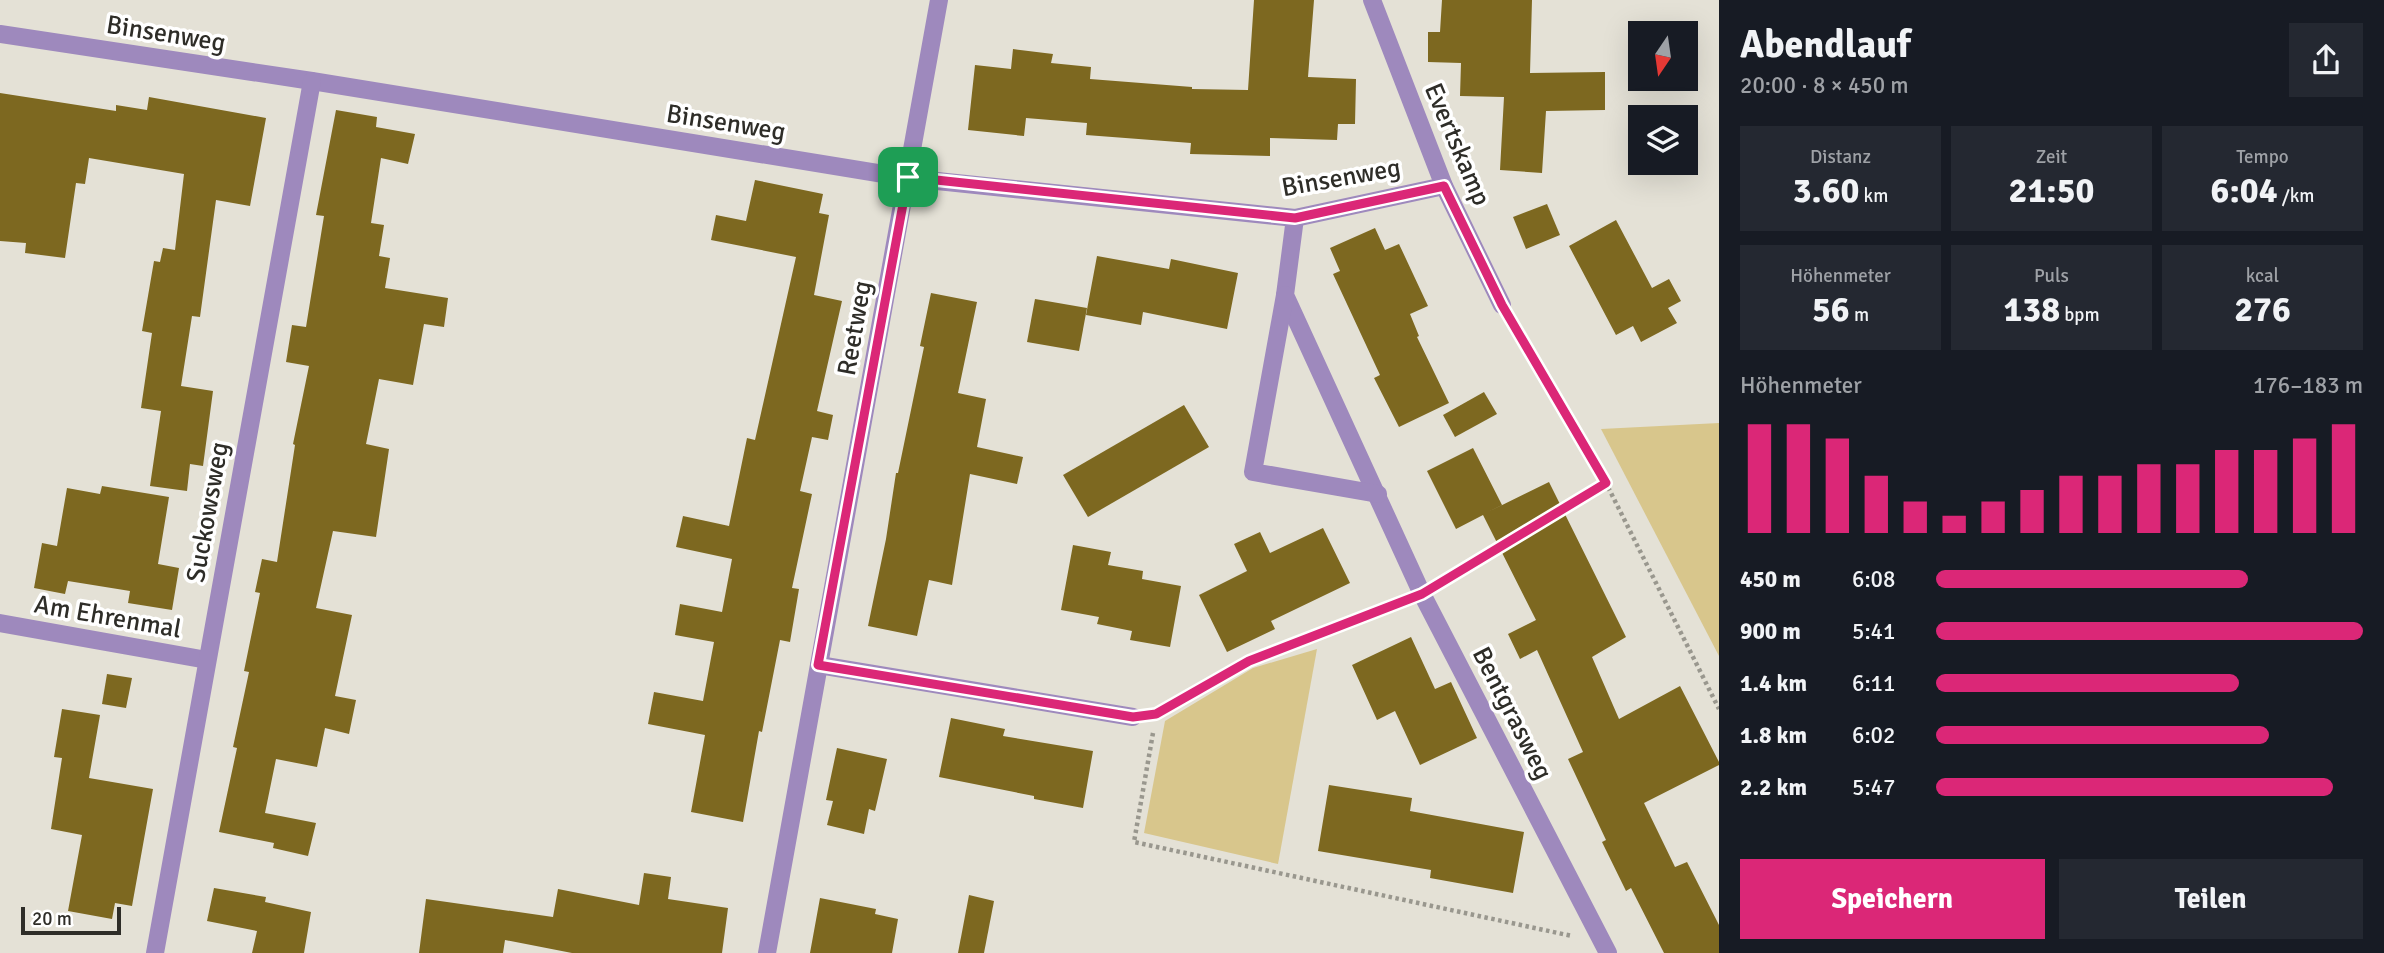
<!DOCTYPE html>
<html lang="de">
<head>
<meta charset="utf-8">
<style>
	:root { --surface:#171b24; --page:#242831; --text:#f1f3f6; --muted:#9ea1a6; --accent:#db2777 }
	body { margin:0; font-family:Signika,sans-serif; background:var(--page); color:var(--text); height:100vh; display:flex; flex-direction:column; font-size:26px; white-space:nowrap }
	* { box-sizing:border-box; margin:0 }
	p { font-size:23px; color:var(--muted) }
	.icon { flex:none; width:38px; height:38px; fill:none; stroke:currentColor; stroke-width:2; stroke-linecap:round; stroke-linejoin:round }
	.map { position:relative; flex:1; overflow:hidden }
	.details { display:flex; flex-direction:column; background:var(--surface); width:665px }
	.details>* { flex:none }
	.needle { width:46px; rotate:193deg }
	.buttons { position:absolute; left:1628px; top:21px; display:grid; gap:14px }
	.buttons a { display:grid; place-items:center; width:70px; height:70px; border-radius:0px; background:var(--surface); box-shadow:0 7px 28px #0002; font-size:35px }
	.scale { position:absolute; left:21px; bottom:18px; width:100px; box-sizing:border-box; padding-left:7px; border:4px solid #2e2d28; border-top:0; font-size:19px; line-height:24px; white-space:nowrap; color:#2e2d28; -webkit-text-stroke:5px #fff; paint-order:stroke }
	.pin { position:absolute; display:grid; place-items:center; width:60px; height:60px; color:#fff; margin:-30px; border-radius:14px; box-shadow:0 4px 10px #0006 }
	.round { display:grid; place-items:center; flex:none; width:74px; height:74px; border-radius:0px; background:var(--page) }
	.overview { display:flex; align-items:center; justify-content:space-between; height:119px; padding:0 21px }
	h1 { font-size:38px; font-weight:800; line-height:52px }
	.stats { display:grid; grid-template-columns:repeat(3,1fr); gap:10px; height:119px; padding:7px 21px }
	.stats div { display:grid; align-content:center; border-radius:0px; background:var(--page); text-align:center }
	.stats b { font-size:35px; font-weight:800 }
	.stats small { font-size:19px; font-weight:400 }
	.stats p { font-size:19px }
	.chart { height:196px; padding:14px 21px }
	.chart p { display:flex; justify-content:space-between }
	.chart svg { width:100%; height:126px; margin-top:7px; stroke:var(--accent); stroke-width:6 }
	.cta { display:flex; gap:14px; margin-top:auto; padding:14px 21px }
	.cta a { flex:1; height:80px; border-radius:0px; background:var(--accent); color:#fff; font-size:28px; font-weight:800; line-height:80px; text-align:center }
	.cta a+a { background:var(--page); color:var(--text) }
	ul { padding:0 21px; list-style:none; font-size:23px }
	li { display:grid; grid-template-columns:112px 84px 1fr; align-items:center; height:52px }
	li i { height:18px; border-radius:9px; background:var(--accent) }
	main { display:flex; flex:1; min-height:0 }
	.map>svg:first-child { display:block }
</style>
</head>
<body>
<main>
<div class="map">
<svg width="1719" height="953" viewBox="0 0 1719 953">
	<rect width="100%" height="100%" fill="#e4e1d6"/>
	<!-- green -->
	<g fill="#d8c68c">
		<polygon points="1719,423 1719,656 1601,429"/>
		<polygon points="1317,649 1278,864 1144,833 1165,721 1253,668"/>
	</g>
	<!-- building -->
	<g fill="#7d6820">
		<polygon points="1254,0 1314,0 1308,77 1356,79 1355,124 1338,124 1337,140 1270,138 1270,156 1190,154 1191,143 1086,135 1087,123 1026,118 1024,136 968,130 975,65 1011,69 1013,49 1053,54 1051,63 1091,67 1090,79 1192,87 1192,89 1248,90"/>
		<polygon points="1442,0 1532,0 1530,73 1605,72 1605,110 1546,111 1542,173 1500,170 1504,97 1460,96 1461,63 1428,62 1428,32 1440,32"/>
		<polygon points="0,93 116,111 116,105 147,110 149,97 266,118 250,206 216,200 200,317 192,316 181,386 213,391 203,466 190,464 187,491 150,486 161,411 141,408 152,333 142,331 154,261 160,262 163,248 175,250 184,174 89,158 85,184 76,183 65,258 25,253 26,243 0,241"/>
		<polygon points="336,110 377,117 376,127 415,134 408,164 381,158 371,223 384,225 379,256 390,258 385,288 448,298 444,327 424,324 413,385 379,379 366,444 389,449 376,537 333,531 316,608 352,615 335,696 356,700 349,734 325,728 317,767 276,759 265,813 316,823 308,856 273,848 274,843 219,832 237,748 233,747 249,672 244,671 260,593 255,592 262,559 277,562 295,445 293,444 309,366 286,362 292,325 306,327 324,216 316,215"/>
		<polygon points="755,180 823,194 819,213 829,215 814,295 842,301 817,411 833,415 828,440 812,437 800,491 812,494 792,588 799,589 790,642 780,640 762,732 759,731 743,822 691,812 705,735 648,724 654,692 703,701 714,642 675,635 680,604 722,612 732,559 676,547 683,516 729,526 747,438 755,440 796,257 711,240 716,215 746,221"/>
		<polygon points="1547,204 1560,235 1526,249 1513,217"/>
		<polygon points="1616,220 1652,288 1669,279 1681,301 1668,308 1677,323 1641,342 1633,326 1616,335 1569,246"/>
		<polygon points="1375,228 1385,250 1399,244 1428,306 1410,314 1419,336 1417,337 1449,403 1399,427 1374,378 1380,375 1333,274 1340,271 1330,248"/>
		<polygon points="1097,256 1169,269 1171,259 1238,273 1227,329 1143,312 1141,325 1086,315"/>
		<polygon points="931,293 977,302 958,393 986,399 977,447 1023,457 1017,484 970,474 952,585 929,580 917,636 868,626 886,539 896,473 898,473 924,347 920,346"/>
		<polygon points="1035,299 1087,308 1079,351 1027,342"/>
		<polygon points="1484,392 1497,414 1455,437 1443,415"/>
		<polygon points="1184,405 1209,447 1088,517 1063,475"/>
		<polygon points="1473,448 1502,505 1488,512 1549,482 1626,637 1592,657 1619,719 1680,686 1719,762 1719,765 1644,803 1675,867 1687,862 1719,925 1719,953 1664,953 1631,888 1626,891 1602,842 1606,840 1568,759 1583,752 1537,650 1520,659 1508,634 1536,620 1483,515 1456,529 1427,471"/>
		<polygon points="102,486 169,497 158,564 179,568 172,610 128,603 130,591 68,581 65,594 34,588 42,543 57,546 67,488 100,494"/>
		<polygon points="1323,528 1350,583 1271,621 1275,629 1227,652 1199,595 1247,571 1234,544 1260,532 1270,553"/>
		<polygon points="1073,545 1111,552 1108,565 1143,571 1142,579 1181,586 1170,647 1130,640 1132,631 1097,624 1099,617 1061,610"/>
		<polygon points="1411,637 1435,689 1451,682 1477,738 1420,765 1395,711 1377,720 1352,665"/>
		<polygon points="107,674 132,678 126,708 102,704"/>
		<polygon points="62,709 100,715 89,778 153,789 132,906 115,903 112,919 68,911 82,835 51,829 62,758 54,757"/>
		<polygon points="951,718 1005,729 1003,736 1093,751 1083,808 1034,799 1034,796 939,777"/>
		<polygon points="837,748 887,759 875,811 869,809 864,834 827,825 833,801 826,800"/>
		<polygon points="1329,785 1412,798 1410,811 1524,832 1513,893 1430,878 1431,870 1318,851"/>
		<polygon points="644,873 671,877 668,899 728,908 722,953 572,953 505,940 503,953 419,953 426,899 553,917 558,889 639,905"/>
		<polygon points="214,888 266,897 265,902 311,912 304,953 252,953 257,931 207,921"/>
		<polygon points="969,895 994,901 984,953 958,953"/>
		<polygon points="820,898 876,909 875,914 898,919 892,953 810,953"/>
	</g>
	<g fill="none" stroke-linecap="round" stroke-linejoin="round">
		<!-- path -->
		<g stroke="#99978e" stroke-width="4.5" stroke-dasharray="3.5 3.5" stroke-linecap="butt">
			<polyline points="1513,324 1606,483 1719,709"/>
			<polyline points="1443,581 1606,483"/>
			<polyline points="1158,713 1249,661 1401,602"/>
			<polyline points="1153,733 1134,842 1572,936"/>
		</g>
		<!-- minor -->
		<g stroke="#9e89bd" stroke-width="18">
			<polyline points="1372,0 1444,186 1502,305"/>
			<polyline points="0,34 312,81 908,178 1295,218 1444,186"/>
			<polyline points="1295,218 1285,295 1422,594 1608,953"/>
			<polyline points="1285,295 1253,472 1378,494"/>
			<polyline points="0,623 207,660"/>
			<polyline points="819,665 1133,717"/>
			<polyline points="155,953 312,81"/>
			<polyline points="767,953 939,0"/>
		</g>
	</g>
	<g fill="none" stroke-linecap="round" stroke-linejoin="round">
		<defs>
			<polygon id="route" points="908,177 1295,218 1444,186 1502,305 1606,483 1422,594 1249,661 1156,714 1133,717 818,665"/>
		</defs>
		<!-- route casing -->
		<use href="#route" stroke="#fff" stroke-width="14"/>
		<!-- route -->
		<use href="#route" stroke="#db2777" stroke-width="9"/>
	</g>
	<g text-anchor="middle" stroke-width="7" stroke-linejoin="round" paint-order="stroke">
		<!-- street labels -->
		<g font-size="26" fill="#2e2d28" stroke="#fff">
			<text transform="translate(166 33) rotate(9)" y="9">Binsenweg</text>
			<text transform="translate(726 122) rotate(9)" y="9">Binsenweg</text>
			<text transform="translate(1458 144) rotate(67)" y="9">Evertskamp</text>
			<text transform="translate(1341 177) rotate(-10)" y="9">Binsenweg</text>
			<text transform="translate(854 328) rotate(-80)" y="9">Reetweg</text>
			<text transform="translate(207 512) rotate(-80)" y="9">Suckowsweg</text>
			<text transform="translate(108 616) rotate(10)" y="9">Am Ehrenmal</text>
			<text transform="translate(1513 713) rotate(63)" y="9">Bentgrasweg</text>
		</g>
	</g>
</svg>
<div class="buttons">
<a><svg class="needle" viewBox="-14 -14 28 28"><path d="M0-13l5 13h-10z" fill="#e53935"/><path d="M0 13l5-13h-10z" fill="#9ea1a6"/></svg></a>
<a><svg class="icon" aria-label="layers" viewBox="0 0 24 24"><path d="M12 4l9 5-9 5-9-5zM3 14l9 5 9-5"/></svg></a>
</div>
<div class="scale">20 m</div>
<div class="pin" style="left:908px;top:177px;background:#1e9e55"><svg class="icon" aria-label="arrive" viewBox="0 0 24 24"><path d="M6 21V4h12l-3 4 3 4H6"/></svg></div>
</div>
<section class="details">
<div class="overview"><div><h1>Abendlauf</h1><p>20:00 · 8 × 450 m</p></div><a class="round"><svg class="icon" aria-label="share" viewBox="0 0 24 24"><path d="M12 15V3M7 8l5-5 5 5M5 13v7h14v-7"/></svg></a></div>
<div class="stats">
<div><p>Distanz</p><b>3.60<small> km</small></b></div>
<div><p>Zeit</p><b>21:50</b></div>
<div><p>Tempo</p><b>6:04<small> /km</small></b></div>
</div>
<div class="stats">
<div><p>Höhenmeter</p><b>56<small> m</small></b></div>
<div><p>Puls</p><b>138<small> bpm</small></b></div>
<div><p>kcal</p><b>276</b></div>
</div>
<div class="chart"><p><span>Höhenmeter</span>176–183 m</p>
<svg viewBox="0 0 160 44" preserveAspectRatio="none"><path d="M5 44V6M15 44V6M25 44V11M35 44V24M45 44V33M55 44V38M65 44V33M75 44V29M85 44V24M95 44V24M105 44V20M115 44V20M125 44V15M135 44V15M145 44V11M155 44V6"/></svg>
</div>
<ul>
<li><b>450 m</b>6:08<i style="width:73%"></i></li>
<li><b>900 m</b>5:41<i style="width:100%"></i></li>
<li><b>1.4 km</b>6:11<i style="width:71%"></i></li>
<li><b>1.8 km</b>6:02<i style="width:78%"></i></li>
<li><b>2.2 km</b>5:47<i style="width:93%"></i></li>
</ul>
<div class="cta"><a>Speichern</a><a>Teilen</a></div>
</section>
</main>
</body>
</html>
